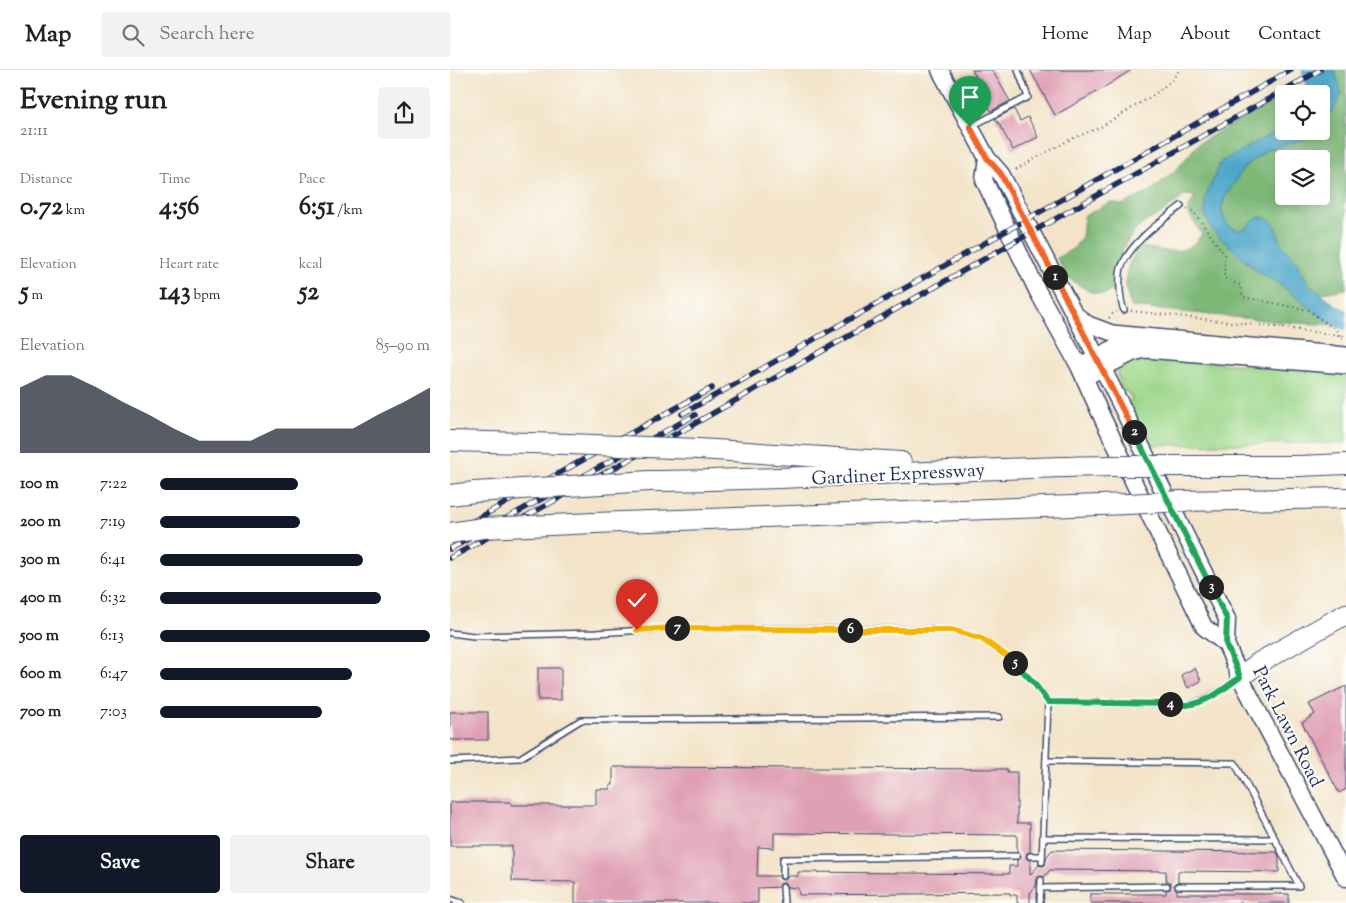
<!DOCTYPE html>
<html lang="en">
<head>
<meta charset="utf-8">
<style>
	:root { --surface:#fff; --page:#f2f2f2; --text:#222; --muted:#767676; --line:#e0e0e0; --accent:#111827 }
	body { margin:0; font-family:"Sorts Mill Goudy",serif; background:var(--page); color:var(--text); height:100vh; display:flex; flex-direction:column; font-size:19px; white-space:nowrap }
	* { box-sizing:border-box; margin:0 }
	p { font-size:16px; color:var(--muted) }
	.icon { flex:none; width:28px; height:28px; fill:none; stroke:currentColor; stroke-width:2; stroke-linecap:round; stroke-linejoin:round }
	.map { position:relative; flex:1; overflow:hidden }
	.drawer { display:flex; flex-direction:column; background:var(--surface); width:450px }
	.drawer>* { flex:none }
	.buttons { position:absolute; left:825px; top:15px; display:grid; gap:10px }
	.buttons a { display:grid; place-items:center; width:55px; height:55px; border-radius:5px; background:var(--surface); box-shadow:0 2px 12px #0003; font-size:25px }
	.pin { position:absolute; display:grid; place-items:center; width:42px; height:42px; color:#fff; margin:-51px -21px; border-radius:50% 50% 50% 0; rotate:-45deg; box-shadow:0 0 5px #0007 }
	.pin .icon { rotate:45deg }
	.km { position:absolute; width:25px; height:25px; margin:-12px; border-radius:50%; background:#222; color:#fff; font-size:14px; line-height:25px; text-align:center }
	.round { display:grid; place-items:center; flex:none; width:52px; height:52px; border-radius:5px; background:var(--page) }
	.head { display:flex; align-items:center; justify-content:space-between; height:85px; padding:0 20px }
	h1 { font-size:28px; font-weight:700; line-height:38px }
	.metrics { display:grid; grid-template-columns:repeat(3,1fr); gap:8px; height:85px; padding:5px 20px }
	.metrics div { display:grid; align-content:center }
	.metrics b { font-size:25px; font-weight:700 }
	.metrics small { font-size:14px; font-weight:400 }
	.metrics p { font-size:14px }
	.chart { height:140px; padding:10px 20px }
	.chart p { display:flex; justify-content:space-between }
	.chart svg { width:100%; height:90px; margin-top:5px; fill:var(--accent); opacity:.7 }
	.button { display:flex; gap:10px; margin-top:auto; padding:10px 20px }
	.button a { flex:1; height:58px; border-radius:5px; background:var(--accent); color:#fff; font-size:20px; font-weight:700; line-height:58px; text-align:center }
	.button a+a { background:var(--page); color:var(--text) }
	ul { padding:0 20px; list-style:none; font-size:16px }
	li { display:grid; grid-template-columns:80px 60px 1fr; align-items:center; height:38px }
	li i { height:12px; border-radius:6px; background:var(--accent) }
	header { display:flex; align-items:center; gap:30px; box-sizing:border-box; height:70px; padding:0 25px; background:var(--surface); border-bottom:1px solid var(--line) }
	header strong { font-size:24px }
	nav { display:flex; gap:28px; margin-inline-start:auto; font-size:18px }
	.search { width:350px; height:45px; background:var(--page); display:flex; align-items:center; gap:12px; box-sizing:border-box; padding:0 18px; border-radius:5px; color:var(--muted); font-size:19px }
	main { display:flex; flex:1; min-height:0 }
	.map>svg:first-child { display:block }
</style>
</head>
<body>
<header>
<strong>Map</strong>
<div class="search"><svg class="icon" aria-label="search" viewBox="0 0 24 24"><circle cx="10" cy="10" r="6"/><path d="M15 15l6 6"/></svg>Search here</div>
<nav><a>Home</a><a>Map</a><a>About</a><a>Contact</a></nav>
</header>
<main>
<section class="drawer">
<div class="head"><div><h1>Evening run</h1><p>21:11</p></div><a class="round"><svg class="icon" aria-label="share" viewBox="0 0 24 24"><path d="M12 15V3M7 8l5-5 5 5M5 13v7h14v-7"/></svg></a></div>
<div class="metrics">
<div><p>Distance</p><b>0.72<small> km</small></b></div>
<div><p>Time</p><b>4:56</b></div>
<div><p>Pace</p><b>6:51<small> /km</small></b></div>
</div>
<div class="metrics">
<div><p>Elevation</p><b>5<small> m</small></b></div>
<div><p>Heart rate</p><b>143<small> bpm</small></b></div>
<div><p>kcal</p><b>52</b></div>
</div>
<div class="chart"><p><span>Elevation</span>85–90 m</p>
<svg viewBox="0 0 160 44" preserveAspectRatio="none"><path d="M0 44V12L10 6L20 6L30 12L40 19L50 25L60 32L70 38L80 38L90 38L100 32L110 32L120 32L130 32L140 25L150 19L160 12V44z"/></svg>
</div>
<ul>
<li><b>100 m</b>7:22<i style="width:51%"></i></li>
<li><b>200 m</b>7:19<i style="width:52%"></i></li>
<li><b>300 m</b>6:41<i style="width:75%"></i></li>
<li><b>400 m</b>6:32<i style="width:82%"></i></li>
<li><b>500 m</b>6:13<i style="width:100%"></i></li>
<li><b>600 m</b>6:47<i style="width:71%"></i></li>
<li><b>700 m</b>7:03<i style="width:60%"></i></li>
</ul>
<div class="button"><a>Save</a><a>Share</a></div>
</section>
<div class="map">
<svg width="896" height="833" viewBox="0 0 896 833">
	<rect width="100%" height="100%" fill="#fdfcf7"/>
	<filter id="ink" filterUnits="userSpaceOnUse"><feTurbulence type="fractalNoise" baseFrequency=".02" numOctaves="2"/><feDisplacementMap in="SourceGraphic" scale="10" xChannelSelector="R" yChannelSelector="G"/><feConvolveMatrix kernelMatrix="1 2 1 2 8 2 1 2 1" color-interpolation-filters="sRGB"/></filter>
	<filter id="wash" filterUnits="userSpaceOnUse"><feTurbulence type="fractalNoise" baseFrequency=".0096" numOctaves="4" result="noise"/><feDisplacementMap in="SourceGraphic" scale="20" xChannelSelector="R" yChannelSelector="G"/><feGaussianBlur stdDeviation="1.12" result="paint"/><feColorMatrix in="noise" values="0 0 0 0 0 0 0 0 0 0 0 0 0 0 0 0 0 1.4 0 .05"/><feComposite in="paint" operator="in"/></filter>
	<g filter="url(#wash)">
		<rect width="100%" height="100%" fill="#f3e4c9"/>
		<!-- green -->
		<path fill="#9cd78b" stroke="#5c8374" d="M 688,287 L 896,303 L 896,373 L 700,375 L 678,331 L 682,329 L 677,321 L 673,322 C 664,297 664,299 688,287 Z"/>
		<!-- forest -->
		<g fill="#7db877" stroke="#4c746a" fill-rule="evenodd">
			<path d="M 884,0 L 896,0 L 896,129 L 893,137 L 896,139 L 896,219 L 871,223 L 860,216 L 843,187 L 831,174 L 826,157 L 800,153 L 796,158 L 790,160 L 782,158 L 775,151 L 771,139 L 775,127 L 795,96 L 818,79 L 832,76 L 854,69 L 866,61 L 871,61 L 871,53 L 892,23 ZM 834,89 L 871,89 L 871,126 L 834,126 Z"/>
			<path d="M 834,25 L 834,57 L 771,92 L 761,114 L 764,162 L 807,201 L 825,211 L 883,255 L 834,252 L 682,237 C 676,225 674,210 678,197 C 680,189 686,183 692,177 C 715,181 737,188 752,164 L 737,141 L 745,126 L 735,125 C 727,132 719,138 710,144 C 704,148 698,150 693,154 C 673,169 665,196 663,220 L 654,224 L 640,222 L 618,208 L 607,188 L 624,178 L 632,167 L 634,146 L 661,132 L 672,135 L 701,121 L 728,98 L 749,73 Z"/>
		</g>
		<!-- water -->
		<g fill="#4ba6c9" stroke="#336a94">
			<polygon points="852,0 884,0 892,23 885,37 871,53 871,24 857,24 856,14"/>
			<polygon points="834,57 834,61 866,61 854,69 832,76 818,79 795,96 775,127 771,139 775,151 781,158 790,160 796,158 800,153 809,147 818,148 826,157 831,174 843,187 860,216 871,223 887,236 896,240 896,260 883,255 825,211 807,201 764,162 755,146 755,128 771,92"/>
		</g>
		<g id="blocks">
			<!-- building -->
			<g fill="#dfa0b4" fill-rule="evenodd">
				<polygon points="522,0 542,0 560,31 541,41 535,29 537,28"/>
				<polygon points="580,0 681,0 650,20 605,45"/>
				<polygon points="564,39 570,51 578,47 588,67 563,80 548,52 547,52 545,49"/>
				<rect x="88" y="598" width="23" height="32"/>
				<polygon points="745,598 751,611 738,618 731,605"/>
				<polygon points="896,616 896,719 889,723 852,653 865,644 859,634"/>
				<rect x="0" y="642" width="38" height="28"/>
				<path d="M 163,697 L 557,699 L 557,702 L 567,702 L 567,753 L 580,753 L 580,782 L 577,783 L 576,786 L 577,789 L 580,790 L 580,805 L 589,795 L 592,796 L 595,795 L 597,786 L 602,780 L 827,782 L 829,787 L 829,802 L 728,801 L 728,812 L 725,813 L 724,816 L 727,820 L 727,824 L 839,824 L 839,833 L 640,833 L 640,824 L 716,824 L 716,820 L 720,819 L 721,815 L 720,812 L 716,812 L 716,801 L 600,800 L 594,807 L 591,806 L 587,808 L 586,816 L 580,823 L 580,833 L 567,833 L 567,825 L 560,825 L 560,823 L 349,825 L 348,818 L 337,817 L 336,814 L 333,813 L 330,814 L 329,817 L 308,818 L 308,833 L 125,833 L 125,812 L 62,811 L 62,776 L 0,776 L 0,732 L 61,732 L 61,735 L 146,735 L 146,719 L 160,719 L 160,715 L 163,715 ZM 324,763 L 567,765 L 567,782 L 570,783 L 571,786 L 570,789 L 567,790 L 567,796 L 559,796 L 559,804 L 348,802 L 348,806 L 337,806 L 336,809 L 333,810 L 330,809 L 329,806 L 307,806 L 308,777 L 324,778 Z"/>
			</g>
		</g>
	</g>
	<g filter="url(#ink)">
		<use href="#blocks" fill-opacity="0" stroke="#3b4a6e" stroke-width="1"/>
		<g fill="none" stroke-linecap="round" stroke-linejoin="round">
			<defs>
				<g id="lane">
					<polyline points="522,56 578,27 568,0"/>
					<path d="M 674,240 C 671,234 671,228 670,221 C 670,214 669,205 671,198 C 680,173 710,152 731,136"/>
					<polyline points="0,563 24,566 145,563 229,558 501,560 532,569 561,589 584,613 598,632 592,792"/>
					<path d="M 598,632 L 737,635 C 756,631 772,621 788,609"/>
					<polyline points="0,691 70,688 131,650 549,647"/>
					<polyline points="593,768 825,769 785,693 596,691"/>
					<polyline points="580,786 592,786"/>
					<polyline points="333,806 333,789 567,786"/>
					<polyline points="728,816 849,816 825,769"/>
					<polyline points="333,817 334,833"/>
					<polyline points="591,818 717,816"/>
					<polyline points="0,829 12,833"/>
					<polyline points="590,833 591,810"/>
				</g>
				<g id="secondary">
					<polyline points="624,243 638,254 662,263 896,285"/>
					<polyline points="629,296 667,276 692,271"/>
					<polyline points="634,308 683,283 696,280 896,296"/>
				</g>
				<g id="primary">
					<polyline points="490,0 537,88 551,104 653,299 777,549 776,574 790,607 896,808"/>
					<polyline points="537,88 534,110 588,222 629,296 652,347 754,557 776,574"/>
				</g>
				<g id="highway">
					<polyline points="0,371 118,374"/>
					<polyline points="249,379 451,392"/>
					<polyline points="717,396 849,396 896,394"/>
					<path d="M 199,411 C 353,410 507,398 662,396"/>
					<polyline points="0,425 25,422"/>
					<polyline points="731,431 896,428"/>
					<polyline points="144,453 678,434"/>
					<polyline points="790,607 810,592 896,544"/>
				</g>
			</defs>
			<!-- lane casing -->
			<use href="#lane" stroke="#3b4a6e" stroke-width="8"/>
			<!-- secondary casing -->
			<use href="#secondary" stroke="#3b4a6e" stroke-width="18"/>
			<!-- primary casing -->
			<use href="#primary" stroke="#3b4a6e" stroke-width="19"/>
			<!-- highway casing -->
			<use href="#highway" stroke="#3b4a6e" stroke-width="22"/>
			<!-- path -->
			<g stroke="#3b4a6e" stroke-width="2" stroke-dasharray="1 4" stroke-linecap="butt">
				<polyline points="566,99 621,69 649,58 705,24 722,10 729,0"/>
				<polyline points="737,139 743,141 775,185 774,208 791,216 793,227 858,240 886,260 893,271"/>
				<polyline points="681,241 833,258"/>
				<polyline points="659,248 662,244 667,242"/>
			</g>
			<!-- lane -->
			<use href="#lane" stroke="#fff" stroke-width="5"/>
			<!-- secondary -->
			<use href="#secondary" stroke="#fff" stroke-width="15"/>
			<!-- primary -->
			<use href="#primary" stroke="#fff" stroke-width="16"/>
			<!-- highway -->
			<use href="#highway" stroke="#fff" stroke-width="20"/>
			<defs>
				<g id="rail">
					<polyline points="232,344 841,0"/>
					<polyline points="0,464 262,318"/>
					<polyline points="0,479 245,345"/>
					<polyline points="0,488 244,354 534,189 870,0"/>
				</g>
			</defs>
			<!-- rail casing -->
			<use href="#rail" stroke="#1b2f5e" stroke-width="5.5"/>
			<!-- rail -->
			<use href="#rail" stroke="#fdfcf7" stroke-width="4" stroke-dasharray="11" stroke-linecap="butt"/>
			<defs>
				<g id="highway-bridge">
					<polyline points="118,374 249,379"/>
					<polyline points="662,396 717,396"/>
					<polyline points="25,422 199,411"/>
					<polyline points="678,434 731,431"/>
					<polyline points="0,463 33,458 144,453"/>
				</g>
			</defs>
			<!-- highway-bridge casing -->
			<use href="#highway-bridge" stroke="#3b4a6e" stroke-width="22" stroke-linecap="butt"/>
			<!-- path-bridge -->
			<polyline stroke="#3b4a6e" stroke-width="2" stroke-dasharray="1 4" stroke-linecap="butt" points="833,258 896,266"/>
			<!-- highway-bridge -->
			<use href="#highway-bridge" stroke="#fff" stroke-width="20"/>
		</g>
	</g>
	<g fill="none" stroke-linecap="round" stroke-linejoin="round" filter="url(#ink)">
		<defs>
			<polyline id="split-1" points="520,57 537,88 551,104 605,207"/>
			<polyline id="split-2" points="605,207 684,362"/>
			<polyline id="split-3" points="684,362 761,517"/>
			<path id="split-4" d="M 720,634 C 726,634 731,635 737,635 C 757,633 774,619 790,607 L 776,574 L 777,549 L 761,517"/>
			<polyline id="split-5" points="565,593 584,613 598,632 720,634"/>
			<polyline id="split-6" points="400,560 502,560 532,569 561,589 565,593"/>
			<polyline id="split-7" points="227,558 400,560"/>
			<polyline id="split-8" points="187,560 227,558"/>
		</defs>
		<!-- split-1 casing -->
		<use href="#split-1" stroke="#fff" stroke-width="10"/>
		<!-- split-2 casing -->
		<use href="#split-2" stroke="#fff" stroke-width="10"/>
		<!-- split-3 casing -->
		<use href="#split-3" stroke="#fff" stroke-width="10"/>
		<!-- split-4 casing -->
		<use href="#split-4" stroke="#fff" stroke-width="10"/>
		<!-- split-5 casing -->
		<use href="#split-5" stroke="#fff" stroke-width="10"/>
		<!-- split-6 casing -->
		<use href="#split-6" stroke="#fff" stroke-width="10"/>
		<!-- split-7 casing -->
		<use href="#split-7" stroke="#fff" stroke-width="10"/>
		<!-- split-8 casing -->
		<use href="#split-8" stroke="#fff" stroke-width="10"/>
		<!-- split-1 -->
		<use href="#split-1" stroke="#f0652b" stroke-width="6"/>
		<!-- split-2 -->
		<use href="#split-2" stroke="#f0652b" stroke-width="6"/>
		<!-- split-3 -->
		<use href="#split-3" stroke="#22a559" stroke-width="6"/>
		<!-- split-4 -->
		<use href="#split-4" stroke="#22a559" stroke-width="6"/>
		<!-- split-5 -->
		<use href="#split-5" stroke="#22a559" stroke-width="6"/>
		<!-- split-6 -->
		<use href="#split-6" stroke="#f5b400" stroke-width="6"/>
		<!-- split-7 -->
		<use href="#split-7" stroke="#f5b400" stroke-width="6"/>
		<!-- split-8 -->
		<use href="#split-8" stroke="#f5b400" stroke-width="6"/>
	</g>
	<g text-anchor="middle" stroke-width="4" stroke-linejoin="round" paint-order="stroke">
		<!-- street labels -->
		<g font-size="19" fill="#1b2f5e" stroke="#fdfcf7">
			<text transform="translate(448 403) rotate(-3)" y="7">Gardiner Expressway</text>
			<text transform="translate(839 656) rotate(63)" y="7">Park Lawn Road</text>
		</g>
	</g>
</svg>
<div class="buttons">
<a><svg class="icon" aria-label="locate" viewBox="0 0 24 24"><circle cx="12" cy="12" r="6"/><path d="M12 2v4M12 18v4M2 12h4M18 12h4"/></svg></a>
<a><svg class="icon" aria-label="layers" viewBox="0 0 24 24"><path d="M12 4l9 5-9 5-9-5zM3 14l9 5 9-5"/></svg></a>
</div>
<div class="pin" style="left:520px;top:57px;background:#1e9e55"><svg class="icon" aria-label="arrive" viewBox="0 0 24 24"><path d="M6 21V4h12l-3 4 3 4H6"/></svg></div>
<div class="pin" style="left:187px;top:560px;background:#d93025"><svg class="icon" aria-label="check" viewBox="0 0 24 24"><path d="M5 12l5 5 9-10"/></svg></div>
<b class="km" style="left:605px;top:207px">1</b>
<b class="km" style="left:684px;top:362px">2</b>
<b class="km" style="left:761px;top:517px">3</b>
<b class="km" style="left:720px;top:634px">4</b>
<b class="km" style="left:565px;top:593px">5</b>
<b class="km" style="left:400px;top:560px">6</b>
<b class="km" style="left:227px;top:558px">7</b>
</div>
</main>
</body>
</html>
